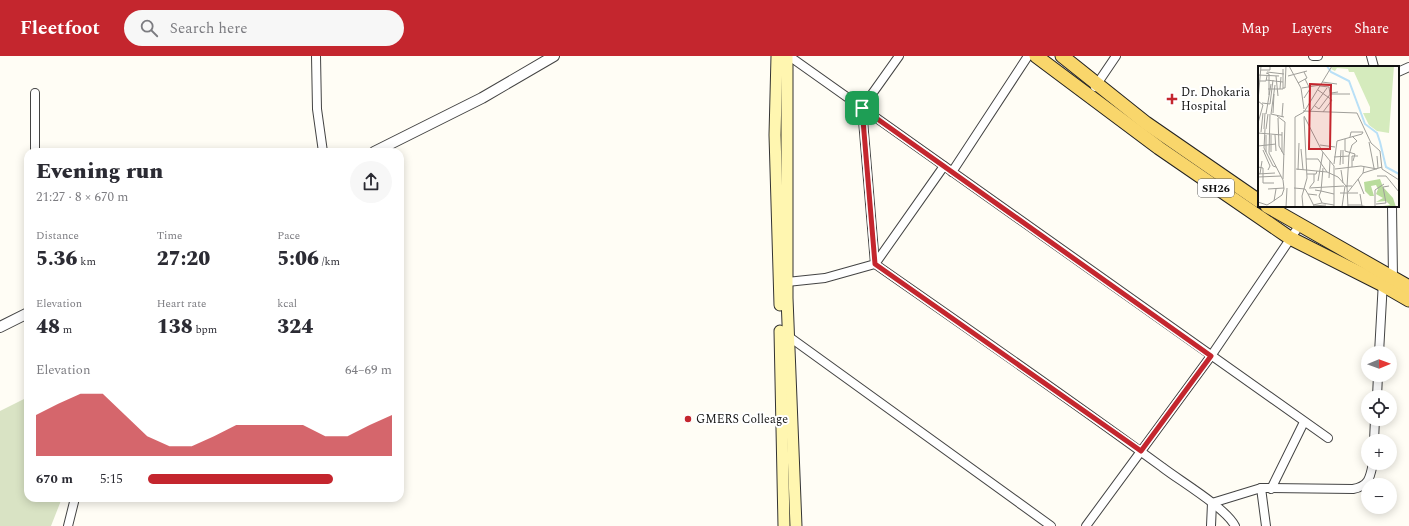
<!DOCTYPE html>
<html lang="en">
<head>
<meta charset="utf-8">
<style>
	:root { --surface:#fff; --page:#f7f7f7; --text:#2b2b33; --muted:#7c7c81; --accent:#c4262e }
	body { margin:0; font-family:Spectral,serif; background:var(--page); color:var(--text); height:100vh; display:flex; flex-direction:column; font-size:15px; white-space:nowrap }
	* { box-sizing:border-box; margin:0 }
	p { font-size:13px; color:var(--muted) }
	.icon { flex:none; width:22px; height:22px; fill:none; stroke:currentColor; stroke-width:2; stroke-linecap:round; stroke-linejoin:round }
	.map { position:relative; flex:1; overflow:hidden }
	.sheet { position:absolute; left:24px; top:92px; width:380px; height:354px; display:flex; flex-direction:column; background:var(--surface); border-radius:12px; box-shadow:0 2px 10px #0003 }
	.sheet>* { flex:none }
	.needle { width:26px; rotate:89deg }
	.fabs { position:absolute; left:1361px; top:290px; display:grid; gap:8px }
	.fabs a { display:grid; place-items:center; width:36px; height:36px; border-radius:50%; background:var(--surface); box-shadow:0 2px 10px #0003; font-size:20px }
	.pin { position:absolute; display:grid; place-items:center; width:34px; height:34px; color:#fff; margin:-17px; border-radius:8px; box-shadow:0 2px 6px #0006 }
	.round { display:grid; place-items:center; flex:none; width:42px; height:42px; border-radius:21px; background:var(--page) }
	.head { display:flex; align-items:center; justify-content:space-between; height:68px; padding:0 12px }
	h1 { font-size:22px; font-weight:800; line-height:30px }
	.figures { display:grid; grid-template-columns:repeat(3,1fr); gap:6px; height:68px; padding:4px 12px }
	.figures div { display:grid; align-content:center }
	.figures b { font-size:20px; font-weight:800 }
	.figures small { font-size:11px; font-weight:400 }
	.figures p { font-size:11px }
	.chart { height:112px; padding:8px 12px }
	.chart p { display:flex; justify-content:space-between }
	.chart svg { width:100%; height:72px; margin-top:4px; fill:var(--accent); opacity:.7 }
	ul { padding:0 12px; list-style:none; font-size:13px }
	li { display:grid; grid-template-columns:64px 48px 1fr; align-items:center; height:30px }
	li i { height:10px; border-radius:5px; background:var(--accent) }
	header { display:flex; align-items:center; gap:24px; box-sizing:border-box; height:56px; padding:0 20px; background:var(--accent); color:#fff }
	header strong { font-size:19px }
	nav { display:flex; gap:22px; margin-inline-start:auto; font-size:14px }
	.search { width:280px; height:36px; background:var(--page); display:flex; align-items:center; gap:10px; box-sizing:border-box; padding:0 14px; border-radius:22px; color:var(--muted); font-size:15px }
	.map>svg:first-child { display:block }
</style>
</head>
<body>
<header>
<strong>Fleetfoot</strong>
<div class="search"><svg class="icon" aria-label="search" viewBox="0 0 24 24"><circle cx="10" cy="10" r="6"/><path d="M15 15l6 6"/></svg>Search here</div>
<nav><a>Map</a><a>Layers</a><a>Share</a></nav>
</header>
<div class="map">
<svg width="1409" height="470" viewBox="0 0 1409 470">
	<rect width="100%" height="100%" fill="#fffdf5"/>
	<!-- cemetery -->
	<polygon fill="#d9e3c4" points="28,341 28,442 62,442 51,470 0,470 0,355"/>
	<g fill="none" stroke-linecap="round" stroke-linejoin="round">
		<defs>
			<g id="minor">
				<polyline points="316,0 317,53 323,96"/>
				<polyline points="789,0 1328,382"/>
				<polyline points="1313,0 1318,0"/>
				<polyline points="1371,0 1374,11"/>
				<polyline points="1398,16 1409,11"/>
				<polyline points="1095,31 1116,0"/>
				<polyline points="35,96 35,37"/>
				<path d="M 944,110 L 875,208 C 971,275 1068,342 1162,411 C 1180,425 1226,452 1235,470"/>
				<polyline points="952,116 1028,0"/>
				<polyline points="1392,150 1393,222"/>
				<polyline points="787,226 825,222 875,208 862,52 899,0"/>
				<polyline points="788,280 1051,470"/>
				<polyline points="1379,297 1383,225"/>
				<polyline points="1377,341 1378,319"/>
				<polyline points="1374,385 1375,363"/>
				<polyline points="1261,432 1266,470"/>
				<polyline points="1271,433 1304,366"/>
				<polyline points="68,470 75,442"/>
				<polyline points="1086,470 1211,300 1299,170"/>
				<path d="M 1211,470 L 1212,447 L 1261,432 L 1353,433 C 1369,430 1370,422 1373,407"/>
			</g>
			<g id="tertiary">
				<polyline points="374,96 482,42 554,0"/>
				<polyline points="0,271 28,257"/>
			</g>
			<g id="secondary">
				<polyline points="777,0 775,79 780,249"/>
				<polyline points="787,0 787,242 796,470"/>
				<polyline points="780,275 784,470"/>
			</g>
			<g id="primary">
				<polyline points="1036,0 1159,92 1290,182 1383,229 1409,244"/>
				<polyline points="1062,0 1146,67 1259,145"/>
				<polyline points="1267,150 1409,231"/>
			</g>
		</defs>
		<!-- minor casing -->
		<use href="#minor" stroke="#444" stroke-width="10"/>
		<!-- tertiary casing -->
		<use href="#tertiary" stroke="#444" stroke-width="12"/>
		<!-- secondary casing -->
		<use href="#secondary" stroke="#333" stroke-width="13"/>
		<!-- primary casing -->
		<use href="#primary" stroke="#222" stroke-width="15"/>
		<!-- minor -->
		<use href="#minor" stroke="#fff" stroke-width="8"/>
		<!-- tertiary -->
		<use href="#tertiary" stroke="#fff" stroke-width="10"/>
		<!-- secondary -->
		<use href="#secondary" stroke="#fff6b0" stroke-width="11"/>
		<!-- primary -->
		<use href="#primary" stroke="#f9d66b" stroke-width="13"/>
	</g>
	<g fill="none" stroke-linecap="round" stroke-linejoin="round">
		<defs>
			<polygon id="route" points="862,52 1211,300 1141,395 875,208"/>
		</defs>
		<!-- route casing -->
		<use href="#route" stroke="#fff" stroke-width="8"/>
		<!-- route -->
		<use href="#route" stroke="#c4262e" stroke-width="5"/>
	</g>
	<!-- markers -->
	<g fill="#c4262e" stroke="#fff" stroke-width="1.5">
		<path d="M1170 37h4v4h4v4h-4v4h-4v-4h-4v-4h4z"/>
		<circle cx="688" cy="363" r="4"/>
	</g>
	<g text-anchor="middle" stroke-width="4" stroke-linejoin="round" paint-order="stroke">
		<!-- shield labels -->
		<rect fill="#fff" stroke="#585858" stroke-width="1" x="1198" y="123" width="36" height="18" rx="3"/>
		<g font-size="11" font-weight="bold" fill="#111">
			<text x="1216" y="136">SH26</text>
		</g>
		<!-- poi labels -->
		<g font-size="12" fill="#111" stroke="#fff" text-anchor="start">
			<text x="1181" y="40">Dr. Dhokaria<tspan x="1181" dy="14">Hospital</tspan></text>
			<text x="696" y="367">GMERS Colleage</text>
		</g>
	</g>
	<!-- overview -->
	<g transform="translate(1258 10)">
		<rect width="141" height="141" fill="#fffdf5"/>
		<path d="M 75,0 L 136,0 L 131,67 L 119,65 L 111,59 L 105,47 L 112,47 L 112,41 L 96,6 L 91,6 L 90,3 L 79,2 L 77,5 L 73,3 Z" fill="#d5ebbd"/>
		<path d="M 122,113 L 125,121 L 135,132 L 138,141 L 118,141 L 132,139 L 128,135 L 118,136 L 125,132 L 118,128 L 120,123 L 118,119 L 113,120 L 116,130 L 112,130 L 107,125 L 106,116 Z" fill="#b9dc9c"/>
		<path fill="none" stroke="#b9e0f7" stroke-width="2" d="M 69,0 L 73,6 L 91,15 L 107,58 L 119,67 L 122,76 L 128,101 L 141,108"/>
		<path fill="none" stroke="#a09f9a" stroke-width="1" d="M 31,0 L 43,22 L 46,43M 3,4 L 12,4 L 12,0M 9,6 L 26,8M 8,7 L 11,8 L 11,29M 0,9 L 21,10M 18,10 L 20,30M 30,10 L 49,5M 8,14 L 25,16M 0,15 L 8,15 L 9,10M 64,16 L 79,18M 40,17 L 49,12 L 46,6M 62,20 L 71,21 L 72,28 L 92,28M 25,22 L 27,22 L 28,0M 44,22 L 62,19M 10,23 L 25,23 L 25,3M 22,23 L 23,11M 60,24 L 74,34 L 65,46M 46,32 L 52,23 L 47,13M 4,37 L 12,38 L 15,14M 57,40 L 61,43 L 73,27 L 80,26M 45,45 L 99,47 L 113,77 L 122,85 L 124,103 L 141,114M 15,47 L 16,28M 51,47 L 69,22M 8,48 L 13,18M 13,48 L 17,19M 13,48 L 26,51M 19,50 L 27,56 L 25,113M 46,50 L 64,85 L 76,100 L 76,141M 24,51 L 25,37M 20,52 L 21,80 L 26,89M 0,57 L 5,39 L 0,35 L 3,0M 6,63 L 7,47M 7,63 L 6,82 L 15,100 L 18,101M 8,63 L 10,48M 3,66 L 5,47M 24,66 L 24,86M 0,67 L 24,69M 8,69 L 8,86M 13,69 L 13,86M 17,69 L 18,85M 92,71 L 93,66 L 105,66M 87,73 L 87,85 L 97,88 L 95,95M 111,76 L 116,102M 62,79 L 77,81M 0,80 L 18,78M 43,83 L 45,104M 5,84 L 12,100 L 10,104M 119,90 L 120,102M 76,91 L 91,90M 48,93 L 60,93 L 69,106M 76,98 L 79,75 L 104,68 L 105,66M 85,98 L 85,84M 82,99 L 83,84M 0,101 L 5,102 L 5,117 L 16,117M 94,101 L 94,90 L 100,90M 65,102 L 63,125 L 76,128M 38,103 L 69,106 L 80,111 L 89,121 L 90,141M 77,103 L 103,100 L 119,103M 40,104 L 41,77M 83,104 L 85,117M 105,107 L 124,101M 0,108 L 17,107M 2,108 L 4,95M 49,108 L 58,108 L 59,105M 119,110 L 128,110 L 141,126M 0,111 L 23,110M 71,112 L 72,95M 100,113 L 106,128M 60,115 L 65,86M 52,121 L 56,116 L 56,108M 89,121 L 91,89 L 94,79 L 99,75 L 94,70M 36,122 L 47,123 L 50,128 L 59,129M 51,122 L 86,120M 10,123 L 26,122M 57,124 L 63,125 L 61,130 L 64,137M 90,126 L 105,107 L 106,101M 82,127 L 86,127 L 87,120 L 94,120M 50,128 L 56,140 L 68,139M 102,128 L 104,140 L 111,141M 16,135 L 18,123M 0,136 L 9,139 L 14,136 L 24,129 L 26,123 L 25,114 L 11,87 L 12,48M 118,138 L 128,137 L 125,121 L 131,120M 55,139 L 64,137 L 76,139M 90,139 L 104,139M 28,141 L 29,122M 37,141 L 37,51 L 46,46 L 74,0M 45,141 L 44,130 L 49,112 L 46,51M 84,141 L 86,127 L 100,127M 117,141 L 117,124 L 126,118"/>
		<path fill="#c4262e" fill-opacity="0.15" stroke="#c4262e" stroke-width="2" d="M 52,18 L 73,19 L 72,83 L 51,83 Z"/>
		<rect width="141" height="141" fill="none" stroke="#111" stroke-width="2"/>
	</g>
</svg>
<div class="fabs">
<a><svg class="needle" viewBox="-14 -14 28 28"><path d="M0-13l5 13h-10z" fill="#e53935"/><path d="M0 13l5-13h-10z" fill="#7c7c81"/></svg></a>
<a><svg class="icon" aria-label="locate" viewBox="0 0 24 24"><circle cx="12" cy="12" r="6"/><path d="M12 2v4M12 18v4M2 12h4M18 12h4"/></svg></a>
<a>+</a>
<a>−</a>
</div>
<div class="pin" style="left:862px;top:52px;background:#1e9e55"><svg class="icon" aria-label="arrive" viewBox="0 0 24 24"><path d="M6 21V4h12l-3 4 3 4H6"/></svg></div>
<section class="sheet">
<div class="head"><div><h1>Evening run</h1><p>21:27 · 8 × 670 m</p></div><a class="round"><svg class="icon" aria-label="share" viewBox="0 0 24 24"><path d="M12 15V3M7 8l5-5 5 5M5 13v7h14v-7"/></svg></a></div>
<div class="figures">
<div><p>Distance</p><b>5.36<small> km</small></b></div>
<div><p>Time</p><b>27:20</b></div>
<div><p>Pace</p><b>5:06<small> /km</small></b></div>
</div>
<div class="figures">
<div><p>Elevation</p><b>48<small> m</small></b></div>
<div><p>Heart rate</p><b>138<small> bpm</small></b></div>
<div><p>kcal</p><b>324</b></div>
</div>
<div class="chart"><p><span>Elevation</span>64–69 m</p>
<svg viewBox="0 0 160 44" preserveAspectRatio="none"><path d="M0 44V19L10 12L20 6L30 6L40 19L50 32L60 38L70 38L80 32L90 25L100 25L110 25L120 25L130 32L140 32L150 25L160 19V44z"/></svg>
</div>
<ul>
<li><b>670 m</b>5:15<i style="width:76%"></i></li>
</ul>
</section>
</div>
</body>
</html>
